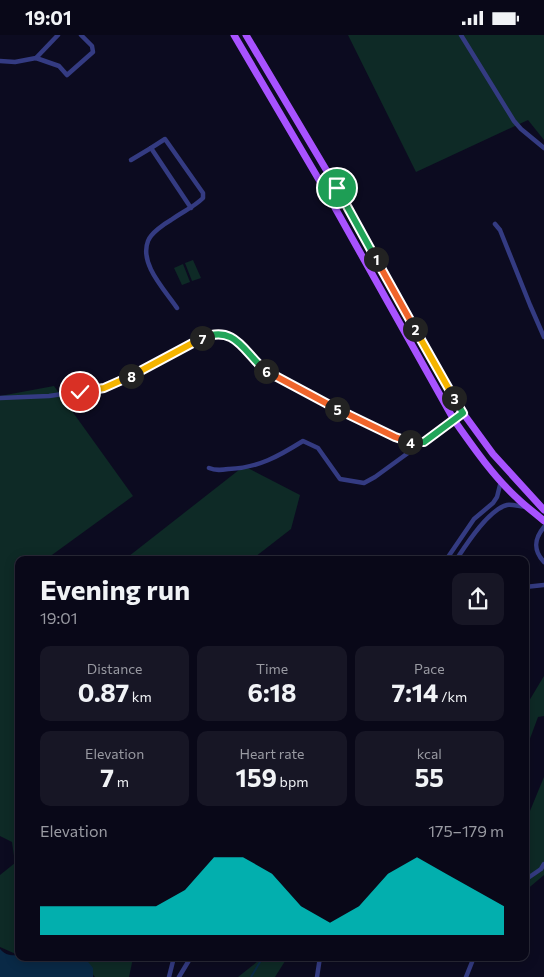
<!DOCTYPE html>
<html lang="en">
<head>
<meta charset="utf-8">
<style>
	:root { --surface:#090818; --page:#171625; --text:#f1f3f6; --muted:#999aa2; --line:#292937; --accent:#00f6ee }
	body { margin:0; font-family:Commissioner,sans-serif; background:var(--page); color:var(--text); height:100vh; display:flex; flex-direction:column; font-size:19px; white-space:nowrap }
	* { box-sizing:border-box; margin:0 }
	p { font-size:16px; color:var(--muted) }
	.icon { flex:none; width:28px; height:28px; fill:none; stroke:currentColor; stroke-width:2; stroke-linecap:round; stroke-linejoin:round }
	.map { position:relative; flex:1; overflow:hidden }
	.drawer { position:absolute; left:15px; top:521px; width:514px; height:405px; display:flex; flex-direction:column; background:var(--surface); border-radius:10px; box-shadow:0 2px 12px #0003,0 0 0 1px var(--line) }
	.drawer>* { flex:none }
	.pin { position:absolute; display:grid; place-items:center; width:42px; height:42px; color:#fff; margin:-21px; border:2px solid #fff; border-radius:50%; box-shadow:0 1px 5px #0007 }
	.km { position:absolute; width:25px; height:25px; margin:-12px; border-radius:50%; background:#222; color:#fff; font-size:14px; line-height:25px; text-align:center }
	.round { display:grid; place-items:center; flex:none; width:52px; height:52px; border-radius:10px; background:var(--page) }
	.summary { display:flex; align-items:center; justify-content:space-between; height:85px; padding:0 25px }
	h1 { font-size:28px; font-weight:700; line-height:38px }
	.stats { display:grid; grid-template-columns:repeat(3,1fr); gap:8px; height:85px; padding:5px 25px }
	.stats div { display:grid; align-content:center; border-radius:10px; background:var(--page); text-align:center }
	.stats b { font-size:25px; font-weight:700 }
	.stats small { font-size:14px; font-weight:400 }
	.stats p { font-size:14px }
	.chart { height:140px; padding:10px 25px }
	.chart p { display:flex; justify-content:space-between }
	.chart svg { width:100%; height:90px; margin-top:5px; fill:var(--accent); opacity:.7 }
	.status { display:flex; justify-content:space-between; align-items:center; height:35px; padding:0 25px; background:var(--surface); direction:ltr }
	.status svg { height:14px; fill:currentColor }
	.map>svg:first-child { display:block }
</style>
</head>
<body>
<div class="status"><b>19:01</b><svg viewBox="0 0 49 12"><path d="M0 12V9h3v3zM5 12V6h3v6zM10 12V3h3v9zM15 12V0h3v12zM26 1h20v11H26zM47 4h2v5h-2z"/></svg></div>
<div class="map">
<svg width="544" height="942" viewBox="0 0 544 942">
	<rect width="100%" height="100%" fill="#0c0b20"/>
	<!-- green -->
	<g fill="#0e2a26">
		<polygon points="348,0 544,0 544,105 528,85 416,137"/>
		<polygon points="193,225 201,243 192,246 185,228"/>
		<polygon points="183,229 190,247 182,250 174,233"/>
		<polygon points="54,351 133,461 45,525 19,525 18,920 0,912 0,840 15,828 12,807 0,801 0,361"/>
		<polygon points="244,431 300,460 291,494 251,525 124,525"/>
		<polygon points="544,641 544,681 538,682 525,717 525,671 526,671"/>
		<polygon points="544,742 544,840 525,856 525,788"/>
		<polygon points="84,923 133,923 129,942 95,942 87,932"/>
		<polygon points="262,923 287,923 275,942 238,942"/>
	</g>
	<!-- water -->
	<path fill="#092946" d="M 0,914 C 5,920 11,921 19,920 L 19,922 L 85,923 L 93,933 L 93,942 L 0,942 Z"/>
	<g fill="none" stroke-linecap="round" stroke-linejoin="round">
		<!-- stream -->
		<polyline stroke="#092946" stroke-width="2" points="251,942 263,922"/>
		<!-- street -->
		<g stroke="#343b82" stroke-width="4.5">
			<polyline points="461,0 514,86 521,94 544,113"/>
			<polyline points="36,23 58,0"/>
			<polyline points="0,26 15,27 36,23 59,31 67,40 93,17 92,11 81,0"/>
			<polyline points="131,125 151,113"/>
			<polyline points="495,189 500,195 530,270 544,302"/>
			<path d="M 177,273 C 165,255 139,229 148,206 C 151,198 164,189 171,185 C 182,177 194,172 203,163 L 203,158 L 165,104 L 151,113 L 191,173"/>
			<polyline points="0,363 49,361 104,353 121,347 198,305 217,299 225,299 233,303 256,328 268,338 395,402 406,407 424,407"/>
			<path d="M 209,433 C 216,436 222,435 229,434 C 258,433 279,421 303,406 L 318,413 L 340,444 L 364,448 L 375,442 L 463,378"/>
			<path d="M 544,492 C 534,504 533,515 544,527"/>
			<polyline points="446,525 474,484 493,468 497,462 501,446"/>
			<path d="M 456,525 C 466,510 488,475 507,470 C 512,469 521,472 527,472"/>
			<polyline points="525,552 544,550"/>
			<polyline points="525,845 541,834 544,829"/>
			<polyline points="169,942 174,922"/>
			<polyline points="179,942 191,922"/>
			<polyline points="317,942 320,922"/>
			<polyline points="466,942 474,922"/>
		</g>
		<!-- primary -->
		<g stroke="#a852ff" stroke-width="7">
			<path d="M 234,0 L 325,155 L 454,385 C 473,412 493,441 517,463 C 525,471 535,478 544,486"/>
			<polyline points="246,0 337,153 463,378 493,419 544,475"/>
		</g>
	</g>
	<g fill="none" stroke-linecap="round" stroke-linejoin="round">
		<defs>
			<polyline id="split-1" points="337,153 376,224"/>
			<polyline id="split-2" points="376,224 415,294"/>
			<polyline id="split-3" points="415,294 454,363"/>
			<polyline id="split-4" points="410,407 424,407 463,378 454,363"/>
			<polyline id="split-5" points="337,374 395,402 410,407"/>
			<polyline id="split-6" points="266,336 337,374"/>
			<path id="split-7" d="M 202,303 C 236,289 244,318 266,336"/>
			<polyline id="split-8" points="131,341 202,303"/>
			<polyline id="split-9" points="80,357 104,353 131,341"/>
		</defs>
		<!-- split-1 casing -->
		<use href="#split-1" stroke="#fff" stroke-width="10"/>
		<!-- split-2 casing -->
		<use href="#split-2" stroke="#fff" stroke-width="10"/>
		<!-- split-3 casing -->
		<use href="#split-3" stroke="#fff" stroke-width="10"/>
		<!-- split-4 casing -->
		<use href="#split-4" stroke="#fff" stroke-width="10"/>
		<!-- split-5 casing -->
		<use href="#split-5" stroke="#fff" stroke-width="10"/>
		<!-- split-6 casing -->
		<use href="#split-6" stroke="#fff" stroke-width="10"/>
		<!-- split-7 casing -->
		<use href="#split-7" stroke="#fff" stroke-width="10"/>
		<!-- split-8 casing -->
		<use href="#split-8" stroke="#fff" stroke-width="10"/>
		<!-- split-9 casing -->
		<use href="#split-9" stroke="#fff" stroke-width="10"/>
		<!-- split-1 -->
		<use href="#split-1" stroke="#22a559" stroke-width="6"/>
		<!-- split-2 -->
		<use href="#split-2" stroke="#f0652b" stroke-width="6"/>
		<!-- split-3 -->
		<use href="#split-3" stroke="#f5b400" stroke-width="6"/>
		<!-- split-4 -->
		<use href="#split-4" stroke="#22a559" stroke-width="6"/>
		<!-- split-5 -->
		<use href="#split-5" stroke="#f0652b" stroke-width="6"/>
		<!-- split-6 -->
		<use href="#split-6" stroke="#f0652b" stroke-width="6"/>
		<!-- split-7 -->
		<use href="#split-7" stroke="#22a559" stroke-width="6"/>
		<!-- split-8 -->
		<use href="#split-8" stroke="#f5b400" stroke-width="6"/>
		<!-- split-9 -->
		<use href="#split-9" stroke="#f5b400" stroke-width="6"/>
	</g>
</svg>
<div class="pin" style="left:337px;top:153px;background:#1e9e55"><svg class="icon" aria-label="arrive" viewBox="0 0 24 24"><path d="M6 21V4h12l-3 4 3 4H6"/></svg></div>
<div class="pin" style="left:80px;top:357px;background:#d93025"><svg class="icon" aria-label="check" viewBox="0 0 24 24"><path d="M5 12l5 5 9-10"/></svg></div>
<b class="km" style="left:376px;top:224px">1</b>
<b class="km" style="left:415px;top:294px">2</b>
<b class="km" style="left:454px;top:363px">3</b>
<b class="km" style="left:410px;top:407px">4</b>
<b class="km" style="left:337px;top:374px">5</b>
<b class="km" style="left:266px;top:336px">6</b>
<b class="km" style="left:202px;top:303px">7</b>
<b class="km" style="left:131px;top:341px">8</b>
<section class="drawer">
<div class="summary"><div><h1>Evening run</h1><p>19:01</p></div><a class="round"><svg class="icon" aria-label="share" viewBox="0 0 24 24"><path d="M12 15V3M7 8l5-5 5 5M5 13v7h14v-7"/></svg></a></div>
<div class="stats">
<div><p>Distance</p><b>0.87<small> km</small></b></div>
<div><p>Time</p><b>6:18</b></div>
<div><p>Pace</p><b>7:14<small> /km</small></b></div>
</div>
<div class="stats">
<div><p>Elevation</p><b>7<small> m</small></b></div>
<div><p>Heart rate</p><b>159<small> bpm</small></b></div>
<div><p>kcal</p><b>55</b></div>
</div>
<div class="chart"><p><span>Elevation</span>175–179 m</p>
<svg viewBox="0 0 160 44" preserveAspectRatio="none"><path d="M0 44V30L10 30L20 30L30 30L40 30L50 22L60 6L70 6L80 14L90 30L100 38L110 30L120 14L130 6L140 14L150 22L160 30V44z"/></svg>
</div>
</section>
</div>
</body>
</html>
